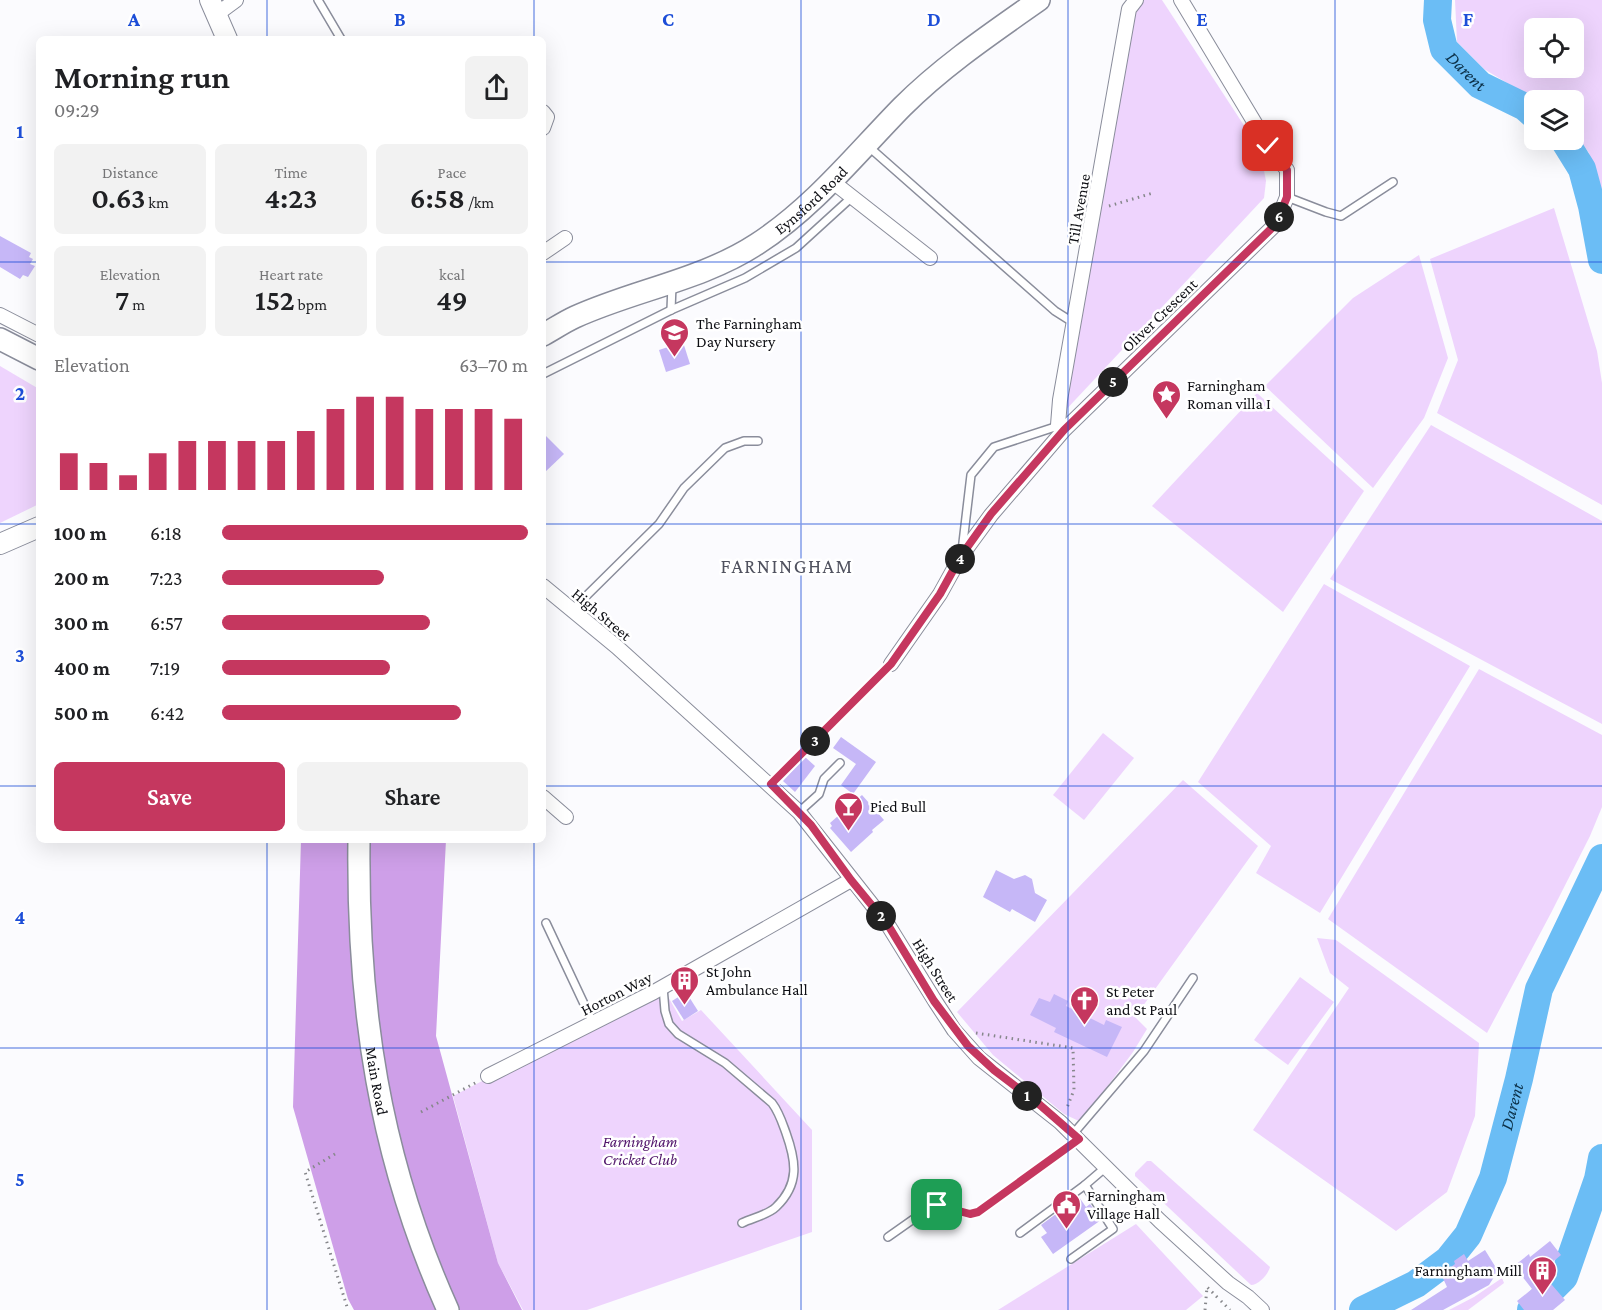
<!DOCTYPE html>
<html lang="en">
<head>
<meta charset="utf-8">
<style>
	:root { --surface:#fff; --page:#f2f2f2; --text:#202124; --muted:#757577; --accent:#c5375f }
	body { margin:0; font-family:"Crimson Pro",serif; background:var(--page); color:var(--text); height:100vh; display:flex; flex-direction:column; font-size:22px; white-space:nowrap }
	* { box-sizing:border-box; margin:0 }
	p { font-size:20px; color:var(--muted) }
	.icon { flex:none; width:33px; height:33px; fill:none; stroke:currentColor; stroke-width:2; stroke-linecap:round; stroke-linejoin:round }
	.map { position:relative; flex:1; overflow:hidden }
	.side { position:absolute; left:36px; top:36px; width:510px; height:807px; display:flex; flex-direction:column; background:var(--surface); border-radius:9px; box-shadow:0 6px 24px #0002 }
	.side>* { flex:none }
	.fabs { position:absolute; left:1524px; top:18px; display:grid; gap:12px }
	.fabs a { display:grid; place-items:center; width:60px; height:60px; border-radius:9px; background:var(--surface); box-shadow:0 6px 24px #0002; font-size:30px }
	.pin { position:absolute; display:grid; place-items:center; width:51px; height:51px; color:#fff; margin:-26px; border-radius:12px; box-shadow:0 3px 9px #0006 }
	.km { position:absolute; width:30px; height:30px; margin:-15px; border-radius:50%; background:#222; color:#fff; font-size:16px; line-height:30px; text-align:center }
	.round { display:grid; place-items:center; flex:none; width:63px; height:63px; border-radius:9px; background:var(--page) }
	.overview { display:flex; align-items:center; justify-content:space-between; height:102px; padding:0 18px }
	h1 { font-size:33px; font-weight:600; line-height:45px }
	.figures { display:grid; grid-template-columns:repeat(3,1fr); gap:9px; height:102px; padding:6px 18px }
	.figures div { display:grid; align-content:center; border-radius:9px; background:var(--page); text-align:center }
	.figures b { font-size:30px; font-weight:600 }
	.figures small { font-size:16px; font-weight:400 }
	.figures p { font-size:16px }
	.chart { height:168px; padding:12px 18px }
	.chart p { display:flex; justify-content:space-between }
	.chart svg { width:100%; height:108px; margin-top:6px; stroke:var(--accent); stroke-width:6 }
	.primary-button { display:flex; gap:12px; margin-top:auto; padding:12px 18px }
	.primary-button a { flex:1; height:69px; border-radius:9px; background:var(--accent); color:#fff; font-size:24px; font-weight:600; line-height:69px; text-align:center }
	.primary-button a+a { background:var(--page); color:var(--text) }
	ul { padding:0 18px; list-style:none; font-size:20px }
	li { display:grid; grid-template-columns:96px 72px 1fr; align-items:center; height:45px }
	li i { height:15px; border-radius:8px; background:var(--accent) }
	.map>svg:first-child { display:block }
</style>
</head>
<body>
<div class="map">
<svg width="1602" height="1310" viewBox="0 0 1602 1310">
	<rect width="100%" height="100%" fill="#fbfbfe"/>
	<!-- green -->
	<g fill="#eed4fd" fill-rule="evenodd">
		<polygon points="1139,0 1162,0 1260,150 1266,181 1264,198 1062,414 1132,9"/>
		<path d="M 1455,0 L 1602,0 L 1602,210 L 1589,153 L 1574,131 L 1574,100 L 1535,100 L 1484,69 L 1457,42 ZM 1534,28 L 1574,28 L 1574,68 L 1534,68 Z"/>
		<polygon points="1554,208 1597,351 1602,383 1602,505 1437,413 1458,360 1430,259"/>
		<polygon points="1419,255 1448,358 1424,418 1373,488 1265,386 1353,298"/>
		<polygon points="0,366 39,389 39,504 0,523"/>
		<polygon points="1257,393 1364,491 1283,612 1152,506"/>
		<polygon points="1431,425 1602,521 1602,724 1330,579"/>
		<polygon points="1324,584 1470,666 1320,913 1256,873 1271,846 1198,782"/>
		<polygon points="1479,669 1602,735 1602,807 1590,836 1551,913 1487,1033 1328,919"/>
		<polygon points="1103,733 1134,758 1084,820 1053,795"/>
		<polygon points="1183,780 1258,846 1135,1017 1147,1029 1133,1052 1081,1122 1064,1114 993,1055 957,1012"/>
		<polygon points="1317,938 1336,940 1479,1043 1475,1116 1447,1192 1396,1231 1253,1130 1349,988 1330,973"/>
		<polygon points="1300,977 1334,1002 1288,1065 1254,1040"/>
		<polygon points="663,988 682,1021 701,1010 812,1130 812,1232 587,1310 523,1310 498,1263 453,1096"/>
		<path d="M 1147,1161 L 1151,1161 L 1270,1267 C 1268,1275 1258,1285 1251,1285 L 1135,1176 L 1135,1173 Z"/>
		<polygon points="1136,1224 1203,1296 1186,1310 998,1310"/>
		<polygon points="1502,1278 1504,1283 1468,1310 1449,1310 1474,1297"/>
	</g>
	<!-- forest -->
	<polygon fill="#ce9fe8" points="301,840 446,840 436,1036 498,1263 522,1310 354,1310 348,1299 293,1107"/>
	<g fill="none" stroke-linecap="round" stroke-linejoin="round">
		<!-- river -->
		<g stroke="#6bbdf5" stroke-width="28">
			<path id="s1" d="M 1438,0 L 1437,20 L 1444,49 L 1480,85 L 1525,107 L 1534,115"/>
			<polyline points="1564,140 1582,169 1592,206 1602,260"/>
			<path id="s2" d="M 1363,1310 L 1416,1284 L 1448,1260 L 1468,1235 L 1493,1178 L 1519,1079 L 1539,989 L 1602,858"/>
			<polyline points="1531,1310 1564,1277 1598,1179 1602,1158"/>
		</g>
	</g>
	<!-- building -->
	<g fill="#c6b7f7">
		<polygon points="0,236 31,253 29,257 33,259 30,264 35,266 28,277 23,275 20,279 0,267"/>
		<polygon points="683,342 690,364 666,372 659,350"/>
		<polygon points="543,433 564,454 543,474"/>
		<polygon points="841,737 876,762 853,794 841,785 856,764 833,748"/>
		<polygon points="805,757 815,766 795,792 783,781"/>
		<polygon points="862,795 884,820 872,830 873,832 851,852 830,828 832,826 830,823"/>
		<polygon points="996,870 1014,879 1025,875 1032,879 1035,893 1047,900 1035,922 1012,909 1010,912 983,897"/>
		<polygon points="686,992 698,1011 684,1020 672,1001"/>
		<polygon points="1054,994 1068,1001 1066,1006 1104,1025 1106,1020 1122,1027 1107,1057 1054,1032 1056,1028 1030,1015 1039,998 1050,1002"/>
		<polygon points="1079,1197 1086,1207 1090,1204 1101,1220 1053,1254 1041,1237 1047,1233 1041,1225"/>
		<polygon points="1550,1241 1561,1255 1548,1266 1553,1272 1546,1278 1565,1300 1553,1310 1524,1310 1517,1301 1532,1289 1514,1266 1529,1254 1530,1257"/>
		<polygon points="1485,1250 1498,1271 1489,1285 1443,1310 1411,1310 1447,1287 1441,1274 1455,1264 1454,1261 1464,1254 1468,1261"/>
	</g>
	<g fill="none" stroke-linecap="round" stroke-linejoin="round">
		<defs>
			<g id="lane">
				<polyline points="318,0 341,39"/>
				<polyline points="869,147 1055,311 1074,323"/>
				<polyline points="1287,197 1326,212 1341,216 1393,182"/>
				<polyline points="671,310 672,285"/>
				<polyline points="543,374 671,310 745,278 796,248 852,197"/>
				<polyline points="962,551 971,475 994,447 1058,426"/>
				<polyline points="572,610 659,524 684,488 725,448 744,441 758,441"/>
				<polyline points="799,812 819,794 824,779 840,763"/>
				<polyline points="546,923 593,1023"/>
				<path d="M 663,987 L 665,1011 L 669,1024 L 678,1034 L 725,1063 L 772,1103 C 779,1112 782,1122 786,1133 C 796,1161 800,1184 776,1207 C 768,1215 752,1218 742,1223"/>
				<polyline points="1073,1134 1144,1051 1193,978"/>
				<polyline points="1020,1233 1085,1185"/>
				<polyline points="888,1237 932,1206 937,1205 970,1214 978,1212 1078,1140"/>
				<polyline points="1071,1259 1113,1229 1085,1185 1106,1167"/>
			</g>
			<g id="street">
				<polyline points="217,14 236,0"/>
				<polyline points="543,112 547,117 543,128"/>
				<polyline points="833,182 930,258"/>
				<polyline points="543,253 565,238"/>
				<polyline points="0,315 39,335"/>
				<polyline points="1058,425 1060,400 1129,9 1136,0"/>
				<polyline points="543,586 617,647 799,812 888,925 935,1001 954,1030 979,1058 1060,1122 1160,1221 1228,1283 1248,1297 1262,1310"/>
				<polyline points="891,664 940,594 961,556 991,515 1064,430 1276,224 1287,197 1287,170 1268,145 1181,0"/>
				<polyline points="543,797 566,817"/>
				<polyline points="488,1076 654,992 851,880"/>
			</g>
			<g id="secondary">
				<polyline points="210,0 227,39"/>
				<polyline points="0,544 39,527"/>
			</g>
			<g id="primary">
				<path id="s3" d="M 543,335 C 554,329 564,322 575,317 C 634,290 702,280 757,244 C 814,207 855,155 902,107 C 943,66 992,33 1039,0"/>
				<polyline points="0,339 39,359"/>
				<path id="s4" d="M 359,840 C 357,1007 379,1157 448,1310"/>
			</g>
		</defs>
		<!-- lane casing -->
		<use href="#lane" stroke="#8a8d9b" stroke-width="10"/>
		<!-- street casing -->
		<use href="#street" stroke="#8a8d9b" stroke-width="16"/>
		<!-- secondary casing -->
		<use href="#secondary" stroke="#8a8d9b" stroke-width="22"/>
		<!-- primary casing -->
		<use href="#primary" stroke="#8a8d9b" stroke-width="24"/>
		<!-- path -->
		<g stroke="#86878b" stroke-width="3" stroke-dasharray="1.5 4.5" stroke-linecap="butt">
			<polyline points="1109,206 1153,193"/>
			<polyline points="780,775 881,674"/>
			<polyline points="976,1033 1073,1048 1074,1090 1066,1110"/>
			<polyline points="421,1112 477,1082"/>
			<polyline points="335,1154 305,1172 348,1310"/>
			<polyline points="1221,1301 1230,1310"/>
			<polyline points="1205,1310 1207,1287 1220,1300"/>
		</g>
		<!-- lane -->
		<use href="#lane" stroke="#fff" stroke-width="7"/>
		<!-- street -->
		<use href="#street" stroke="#fff" stroke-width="14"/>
		<!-- secondary -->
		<use href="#secondary" stroke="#fff" stroke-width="20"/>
		<!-- primary -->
		<use href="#primary" stroke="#fff" stroke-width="21"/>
	</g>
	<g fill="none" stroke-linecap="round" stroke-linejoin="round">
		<defs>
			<polyline id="route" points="937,1205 970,1214 978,1212 1079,1139 1040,1105 994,1070 968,1046 934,1001 888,925 851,880 811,825 771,784 891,664 940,594 961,556 991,514 1064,430 1276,224 1287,197 1287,170 1268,146"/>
		</defs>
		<!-- route casing -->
		<use href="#route" stroke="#fff" stroke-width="12"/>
		<!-- route -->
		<use href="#route" stroke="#c5375f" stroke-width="8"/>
	</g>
	<!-- grid -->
	<path fill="none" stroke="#1d4ed8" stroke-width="1.5" stroke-opacity="0.55" d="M 267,0 L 267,39M 534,0 L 534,39M 801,0 L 801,1310M 1068,0 L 1068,1310M 1335,0 L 1335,1310M 0,262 L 39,262M 543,262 L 1602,262M 0,524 L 39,524M 543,524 L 1602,524M 0,786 L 39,786M 543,786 L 1602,786M 267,840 L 267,1310M 534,840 L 534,1310M 0,1048 L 1602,1048"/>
	<!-- icons -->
	<defs>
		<symbol id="school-pin" viewBox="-11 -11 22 30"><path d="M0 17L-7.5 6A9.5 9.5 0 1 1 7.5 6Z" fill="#c5375f" stroke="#fff"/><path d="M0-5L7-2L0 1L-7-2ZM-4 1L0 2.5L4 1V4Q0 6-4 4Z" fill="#fff"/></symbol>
		<symbol id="sight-pin" viewBox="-11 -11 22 30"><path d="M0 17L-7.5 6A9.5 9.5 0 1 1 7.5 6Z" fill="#c5375f" stroke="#fff"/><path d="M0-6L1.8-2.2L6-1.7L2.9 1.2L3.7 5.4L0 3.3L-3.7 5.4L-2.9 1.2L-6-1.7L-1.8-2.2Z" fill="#fff"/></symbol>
		<symbol id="bar-pin" viewBox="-11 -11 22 30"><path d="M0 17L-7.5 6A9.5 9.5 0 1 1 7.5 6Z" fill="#c5375f" stroke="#fff"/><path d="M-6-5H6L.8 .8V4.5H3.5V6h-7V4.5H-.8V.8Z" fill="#fff"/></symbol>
		<symbol id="building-pin" viewBox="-11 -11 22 30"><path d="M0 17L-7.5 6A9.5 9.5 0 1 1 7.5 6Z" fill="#c5375f" stroke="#fff"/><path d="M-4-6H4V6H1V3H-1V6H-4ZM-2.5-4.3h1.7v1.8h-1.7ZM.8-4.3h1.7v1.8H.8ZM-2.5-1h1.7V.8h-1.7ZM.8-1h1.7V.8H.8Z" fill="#fff"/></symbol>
		<symbol id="church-pin" viewBox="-11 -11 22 30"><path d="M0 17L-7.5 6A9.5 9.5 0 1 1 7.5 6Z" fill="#c5375f" stroke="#fff"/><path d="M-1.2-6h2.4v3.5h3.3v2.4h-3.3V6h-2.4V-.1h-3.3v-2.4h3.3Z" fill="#fff"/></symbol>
		<symbol id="civic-pin" viewBox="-11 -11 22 30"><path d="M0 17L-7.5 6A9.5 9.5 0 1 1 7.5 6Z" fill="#c5375f" stroke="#fff"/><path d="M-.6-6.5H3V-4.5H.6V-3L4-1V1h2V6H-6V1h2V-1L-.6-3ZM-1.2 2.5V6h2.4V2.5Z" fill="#fff"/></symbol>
	</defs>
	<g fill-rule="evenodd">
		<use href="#school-pin" x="658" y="316" width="33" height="45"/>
		<use href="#sight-pin" x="1150" y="378" width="33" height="45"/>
		<use href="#bar-pin" x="832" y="790" width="33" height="45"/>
		<use href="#building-pin" x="668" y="964" width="33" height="45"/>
		<use href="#church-pin" x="1068" y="984" width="33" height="45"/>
		<use href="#civic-pin" x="1050" y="1188" width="33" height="45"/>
		<use href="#building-pin" x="1526" y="1254" width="33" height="45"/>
	</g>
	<g text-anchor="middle" stroke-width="5" stroke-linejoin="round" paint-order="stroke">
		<!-- street labels -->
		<g font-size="16" fill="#0e0f14" stroke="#fff">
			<text dy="6" stroke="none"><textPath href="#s3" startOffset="303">Eynsford Road</textPath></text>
			<text transform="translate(1078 209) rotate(-80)" y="6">Till Avenue</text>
			<text transform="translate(1159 315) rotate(-44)" y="6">Oliver Crescent</text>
			<text transform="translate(602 614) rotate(40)" y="6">High Street</text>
			<text transform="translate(936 970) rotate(58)" y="6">High Street</text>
			<text transform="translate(616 993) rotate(-27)" y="6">Horton Way</text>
			<text dy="6" stroke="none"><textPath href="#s4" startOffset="242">Main Road</textPath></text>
		</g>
		<!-- poi labels -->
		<g font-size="16" fill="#0e0f14" stroke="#fff" text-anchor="start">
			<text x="696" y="329">The Farningham<tspan x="696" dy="18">Day Nursery</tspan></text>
			<text x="1187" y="391">Farningham<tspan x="1187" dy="18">Roman villa I</tspan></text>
			<text x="870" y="812">Pied Bull</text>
			<text x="706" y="977">St John<tspan x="706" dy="18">Ambulance Hall</tspan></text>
			<text x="1106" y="997">St Peter<tspan x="1106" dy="18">and St Paul</tspan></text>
			<text x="1087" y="1201">Farningham<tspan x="1087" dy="18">Village Hall</tspan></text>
			<text x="1522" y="1276" text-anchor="end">Farningham Mill</text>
		</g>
		<!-- park labels -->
		<g font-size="16" font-style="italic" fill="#51156b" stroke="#fff">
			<text x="640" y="1147">Farningham<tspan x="640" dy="18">Cricket Club</tspan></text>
		</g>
		<!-- water labels -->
		<g font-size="18" font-style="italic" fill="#0b2f46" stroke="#fff">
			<text dy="6" stroke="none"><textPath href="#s1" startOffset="81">Darent</textPath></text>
			<text dy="6" stroke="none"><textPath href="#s2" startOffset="267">Darent</textPath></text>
		</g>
		<!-- quarter labels -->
		<g font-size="20" letter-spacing="1.5" fill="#50525f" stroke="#fff">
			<text x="787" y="573">FARNINGHAM</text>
		</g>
	</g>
	<g font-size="20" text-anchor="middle" font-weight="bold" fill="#1d4ed8" stroke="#fff" stroke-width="5" stroke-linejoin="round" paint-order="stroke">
		<text x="134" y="26">A</text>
		<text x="400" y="26">B</text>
		<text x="668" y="26">C</text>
		<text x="934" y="26">D</text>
		<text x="1202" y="26">E</text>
		<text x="1468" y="26">F</text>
		<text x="20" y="138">1</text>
		<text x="20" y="400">2</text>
		<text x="20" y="662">3</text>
		<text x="20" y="924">4</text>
		<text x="20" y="1186">5</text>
	</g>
</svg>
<div class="fabs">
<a><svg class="icon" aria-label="locate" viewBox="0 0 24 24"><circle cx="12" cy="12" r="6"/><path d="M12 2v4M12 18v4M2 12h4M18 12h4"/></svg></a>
<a><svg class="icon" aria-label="layers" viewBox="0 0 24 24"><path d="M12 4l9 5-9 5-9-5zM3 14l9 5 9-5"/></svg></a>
</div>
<div class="pin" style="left:937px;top:1205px;background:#1e9e55"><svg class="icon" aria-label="arrive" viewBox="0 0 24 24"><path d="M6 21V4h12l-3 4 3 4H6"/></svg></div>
<div class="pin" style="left:1268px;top:146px;background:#d93025"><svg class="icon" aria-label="check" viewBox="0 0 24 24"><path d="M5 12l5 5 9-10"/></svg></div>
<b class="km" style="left:1027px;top:1096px">1</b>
<b class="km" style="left:881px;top:916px">2</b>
<b class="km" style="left:815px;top:741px">3</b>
<b class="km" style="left:960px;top:559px">4</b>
<b class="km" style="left:1113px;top:382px">5</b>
<b class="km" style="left:1279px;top:217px">6</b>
<section class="side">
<div class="overview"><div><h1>Morning run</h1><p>09:29</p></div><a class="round"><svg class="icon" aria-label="share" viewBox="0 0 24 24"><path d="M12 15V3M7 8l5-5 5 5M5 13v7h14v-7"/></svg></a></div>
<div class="figures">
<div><p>Distance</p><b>0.63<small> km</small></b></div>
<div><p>Time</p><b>4:23</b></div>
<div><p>Pace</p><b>6:58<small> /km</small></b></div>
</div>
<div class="figures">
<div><p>Elevation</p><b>7<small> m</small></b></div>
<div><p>Heart rate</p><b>152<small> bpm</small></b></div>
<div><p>kcal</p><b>49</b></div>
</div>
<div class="chart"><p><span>Elevation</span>63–70 m</p>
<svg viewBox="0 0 160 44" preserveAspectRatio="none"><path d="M5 44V29M15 44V33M25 44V38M35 44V29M45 44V24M55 44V24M65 44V24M75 44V24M85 44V20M95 44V11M105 44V6M115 44V6M125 44V11M135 44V11M145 44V11M155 44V15"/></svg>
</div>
<ul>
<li><b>100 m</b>6:18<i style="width:100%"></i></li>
<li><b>200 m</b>7:23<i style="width:53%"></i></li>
<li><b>300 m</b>6:57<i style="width:68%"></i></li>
<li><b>400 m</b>7:19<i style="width:55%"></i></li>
<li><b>500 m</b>6:42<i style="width:78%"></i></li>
</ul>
<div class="primary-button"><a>Save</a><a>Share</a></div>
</section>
</div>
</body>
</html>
